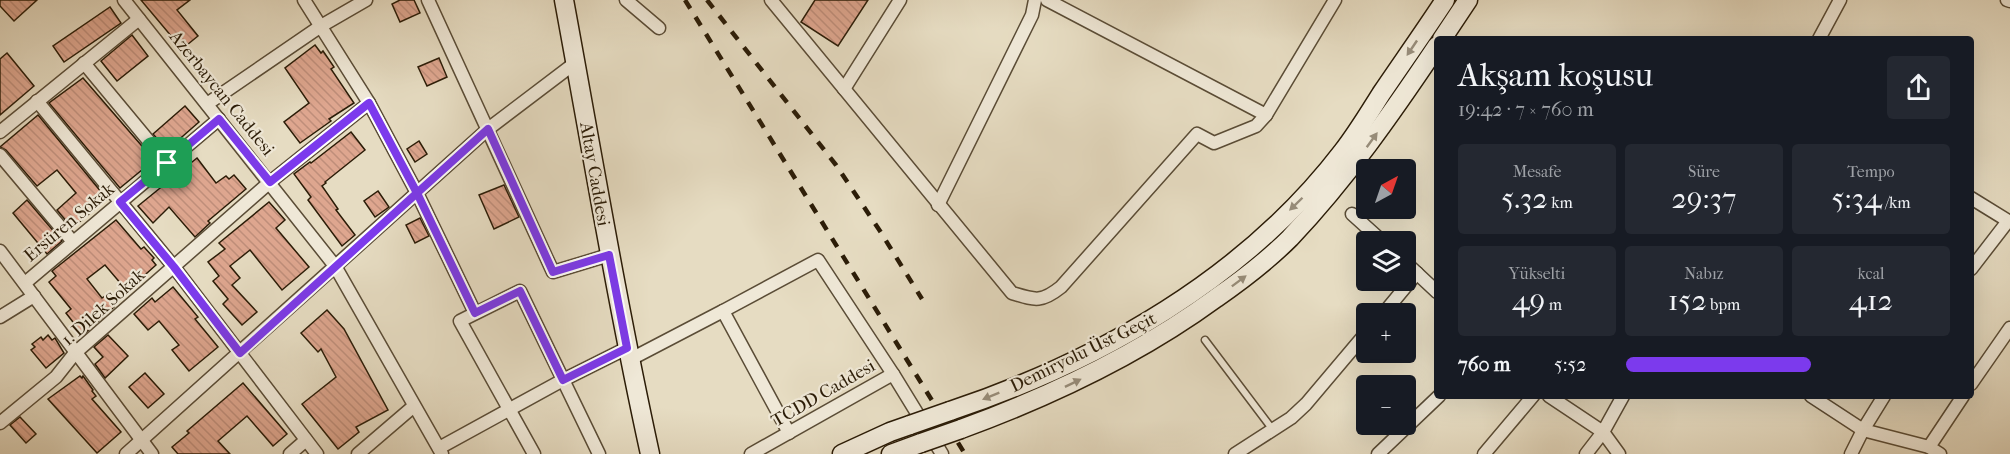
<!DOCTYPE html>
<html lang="tr">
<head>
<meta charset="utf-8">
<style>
	:root { --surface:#171b24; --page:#242831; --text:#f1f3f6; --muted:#9ea1a6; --accent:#7c3aed }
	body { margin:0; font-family:"IM FELL French Canon",serif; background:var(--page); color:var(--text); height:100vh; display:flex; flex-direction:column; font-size:22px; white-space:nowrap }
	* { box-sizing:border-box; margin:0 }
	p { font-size:20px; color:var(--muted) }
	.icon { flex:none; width:33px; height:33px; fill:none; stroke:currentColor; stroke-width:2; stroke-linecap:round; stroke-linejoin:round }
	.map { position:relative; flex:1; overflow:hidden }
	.side { position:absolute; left:1434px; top:36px; width:540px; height:363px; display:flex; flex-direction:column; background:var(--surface); border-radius:6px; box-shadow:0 6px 24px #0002 }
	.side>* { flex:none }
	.needle { width:39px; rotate:40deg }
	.fabs { position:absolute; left:1356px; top:159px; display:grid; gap:12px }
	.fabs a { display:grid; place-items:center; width:60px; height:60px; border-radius:6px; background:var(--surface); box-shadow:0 6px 24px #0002; font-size:30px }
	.pin { position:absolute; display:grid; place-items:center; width:51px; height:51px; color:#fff; margin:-26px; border-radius:12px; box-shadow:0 3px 9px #0006 }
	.round { display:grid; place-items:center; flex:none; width:63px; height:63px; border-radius:6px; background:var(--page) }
	.headline { display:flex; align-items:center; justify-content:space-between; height:102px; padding:0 24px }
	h1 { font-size:33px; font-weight:600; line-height:45px }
	.stats { display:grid; grid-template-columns:repeat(3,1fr); gap:9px; height:102px; padding:6px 24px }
	.stats div { display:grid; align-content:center; border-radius:6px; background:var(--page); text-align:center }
	.stats b { font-size:30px; font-weight:600 }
	.stats small { font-size:16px; font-weight:400 }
	.stats p { font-size:16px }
	ul { padding:0 24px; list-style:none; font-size:20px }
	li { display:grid; grid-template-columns:96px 72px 1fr; align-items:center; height:45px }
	li i { height:15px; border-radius:8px; background:var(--accent) }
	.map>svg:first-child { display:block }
</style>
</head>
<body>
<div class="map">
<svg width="2010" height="454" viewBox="0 0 2010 454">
	<defs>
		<pattern id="building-back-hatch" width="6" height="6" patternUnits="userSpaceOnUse" patternTransform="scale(1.5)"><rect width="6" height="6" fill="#dea68f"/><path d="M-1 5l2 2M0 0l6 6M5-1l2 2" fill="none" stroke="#bf8e7a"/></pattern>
	</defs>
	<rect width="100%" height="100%" fill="#e6dcc2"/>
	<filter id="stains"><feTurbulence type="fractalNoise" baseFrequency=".00333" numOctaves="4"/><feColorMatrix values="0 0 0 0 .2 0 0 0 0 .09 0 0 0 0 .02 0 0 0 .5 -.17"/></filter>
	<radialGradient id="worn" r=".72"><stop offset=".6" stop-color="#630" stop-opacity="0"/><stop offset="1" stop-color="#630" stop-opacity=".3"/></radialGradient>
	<!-- building -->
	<g fill="url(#building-back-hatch)" stroke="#2b1c07" stroke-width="1.5">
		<polygon points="0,0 37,0 14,21 0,6"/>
		<polygon points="141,0 190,0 177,10 198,36 182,49"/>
		<polygon points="400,0 414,0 420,13 400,22 392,4"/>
		<polygon points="815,0 868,0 838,46 801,22"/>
		<polygon points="110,7 121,23 64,62 53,46"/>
		<polygon points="132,35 148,56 117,81 101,61"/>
		<polygon points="315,45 321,53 323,51 334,67 331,69 354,103 329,119 331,121 300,143 284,122 309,103 285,68"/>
		<polygon points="7,53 34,86 0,115 0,59"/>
		<polygon points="439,58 447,77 427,86 418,67"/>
		<polygon points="83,78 154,160 120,188 49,103"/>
		<polygon points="185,106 199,122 167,150 153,134"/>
		<polygon points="38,115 107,199 72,228 57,210 76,193 57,170 37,186 6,150 0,147"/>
		<polygon points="351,132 365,150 325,182 326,183 322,186 338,209 336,210 355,235 342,246 308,200 311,197 294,174 310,162 311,163"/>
		<polygon points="419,141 427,154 415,162 407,149"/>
		<polygon points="197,158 216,183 226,176 229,179 234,175 246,189 208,221 210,223 195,237 169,207 153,223 138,206"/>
		<polygon points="504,185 519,217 494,229 479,195"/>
		<polygon points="378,191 389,207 375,217 364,201"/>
		<polygon points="27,200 62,241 47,254 13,213"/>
		<polygon points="269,202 285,220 276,228 309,267 282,290 250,250 230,266 240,278 232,285 257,312 242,325 223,304 228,299 213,281 219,276 208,262 225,249 219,243"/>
		<polygon points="420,218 429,236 415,243 406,225"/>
		<polygon points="116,220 141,249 144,247 154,258 152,260 156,265 127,291 105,265 87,279 102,298 105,296 114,307 83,335 66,313 71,309 49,282 56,276 52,271"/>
		<polygon points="173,287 198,317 195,319 218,347 189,371 172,350 179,345 159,321 148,330 134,314 152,298 155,302"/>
		<polygon points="327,310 344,329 388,410 356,427 359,432 338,449 302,404 336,377 321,349 318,352 301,333"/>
		<polygon points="48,335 52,340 55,338 64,353 46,368 31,350 35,347 32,344 41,337 43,340"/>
		<polygon points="108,335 128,356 105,378 95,364 103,357 94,347"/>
		<polygon points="145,373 164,394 148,408 129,387"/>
		<polygon points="80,376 82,378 83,376 93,390 92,391 96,396 92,399 121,432 97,453 48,399"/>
		<polygon points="243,383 287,434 273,446 247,416 218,441 230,454 178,454 172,447 189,433 187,431"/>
		<polygon points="20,417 36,434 26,443 10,425"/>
	</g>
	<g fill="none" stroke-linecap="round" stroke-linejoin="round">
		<defs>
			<polyline id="lane" points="1205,340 1273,430"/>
			<g id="street">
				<polyline points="124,0 335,266 442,454"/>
				<polyline points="304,0 369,103 417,193 475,313"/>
				<polyline points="428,0 553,272 609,255"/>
				<polyline points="626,0 659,28"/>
				<path d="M 771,0 L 1012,293 C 1035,300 1041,303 1061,287 L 1197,134 L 1214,143 L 1256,126 L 1266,115 L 1335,0"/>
				<polyline points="1047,0 1266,115"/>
				<polyline points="2007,0 2010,1"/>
				<polyline points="1819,39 1840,0"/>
				<polyline points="84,63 167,163"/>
				<polyline points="844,89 900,0"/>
				<polyline points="37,101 174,267 317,454"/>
				<polyline points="207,104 321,26 366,0"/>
				<polyline points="0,132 139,19"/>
				<polyline points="0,155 73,242"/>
				<polyline points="1971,198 2010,222"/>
				<polyline points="938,205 1032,15 1035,0"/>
				<polyline points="1352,214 1383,242"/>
				<polyline points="0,251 152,454"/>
				<polyline points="1406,263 1437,292"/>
				<polyline points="1971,269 2008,221"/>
				<polyline points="25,283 219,119"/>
				<polyline points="723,311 818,260 893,374"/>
				<polyline points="1383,314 1417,273"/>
				<polyline points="0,317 34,296"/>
				<polyline points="629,360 723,311 789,433"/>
				<polyline points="1971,384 2010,328"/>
				<polyline points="1549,396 1603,432 1586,454"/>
				<polyline points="1811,396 1863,430 1929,447"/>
				<polyline points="0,423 56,377 75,353 270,182 369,103"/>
				<polyline points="439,448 563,380 627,348"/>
				<polyline points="126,454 488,129 575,63"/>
				<polyline points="290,454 306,440"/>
				<polyline points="358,454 414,406"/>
				<polyline points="534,454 460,321 520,291 599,454"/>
				<polyline points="751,454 893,374 942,454"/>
				<polyline points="1235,454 1291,418 1306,404 1366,333"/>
				<polyline points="1378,454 1439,396"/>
				<polyline points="1484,454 1533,396"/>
				<polyline points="1619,454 1603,432 1623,396"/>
				<polyline points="1851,454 1863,430 1884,396"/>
				<polyline points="1940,454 1929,447 1963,396"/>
			</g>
			<g id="secondary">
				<path d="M 564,0 C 592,152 617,303 650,454"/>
				<polyline points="1442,39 1468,0"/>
				<path d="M 950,411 C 1100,361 1246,278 1343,151 C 1357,133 1369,113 1381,94 C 1402,63 1424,32 1445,0"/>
				<path d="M 961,429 C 1051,396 1138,355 1216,298 C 1242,280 1268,260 1290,238 C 1346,179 1392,113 1437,46"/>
				<polyline points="842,454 890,432 910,425"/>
				<polyline points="891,454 921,443"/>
			</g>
		</defs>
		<!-- lane casing -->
		<use href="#lane" stroke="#5a4c36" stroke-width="9"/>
		<!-- street casing -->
		<use href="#street" stroke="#5a4c36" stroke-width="15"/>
		<!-- secondary casing -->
		<use href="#secondary" stroke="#2b1c07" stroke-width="21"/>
		<!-- lane -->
		<use href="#lane" stroke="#efe8d7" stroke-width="6"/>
		<!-- street -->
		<use href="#street" stroke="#efe8d7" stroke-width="12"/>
		<!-- secondary -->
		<use href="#secondary" stroke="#efe8d7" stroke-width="18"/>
		<!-- rail -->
		<g stroke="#2b1c07" stroke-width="4.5" stroke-dasharray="10 10" stroke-linecap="butt">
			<polyline points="685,0 965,454"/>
			<polyline points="707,0 836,165 880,231 922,299"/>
		</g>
		<defs>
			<g id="secondary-bridge">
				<polyline points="910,425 950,411"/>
				<polyline points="921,443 961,429"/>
			</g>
		</defs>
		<!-- secondary-bridge casing -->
		<use href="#secondary-bridge" stroke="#2b1c07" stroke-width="21" stroke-linecap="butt"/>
		<!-- secondary-bridge -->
		<use href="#secondary-bridge" stroke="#efe8d7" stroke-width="18"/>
	</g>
	<!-- one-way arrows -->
	<defs><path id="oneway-solid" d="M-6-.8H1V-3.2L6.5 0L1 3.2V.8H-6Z" transform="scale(1.5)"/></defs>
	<g fill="#978c79">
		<use href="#oneway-solid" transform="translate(1412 48) rotate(124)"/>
		<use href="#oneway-solid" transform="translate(1372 140) rotate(-54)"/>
		<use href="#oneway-solid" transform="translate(1296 204) rotate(136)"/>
		<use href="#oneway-solid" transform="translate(1239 281) rotate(-37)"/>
		<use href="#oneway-solid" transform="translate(1073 383) rotate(-26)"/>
		<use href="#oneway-solid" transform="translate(991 396) rotate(158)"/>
	</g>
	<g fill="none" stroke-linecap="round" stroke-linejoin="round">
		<defs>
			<polyline id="route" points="167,163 120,202 174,267 240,353 417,193 475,313 520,291 563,380 627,348 609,255 553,272 488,129 417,193 369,103 270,182 219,119 167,163"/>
		</defs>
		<!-- route casing -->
		<use href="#route" stroke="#fff" stroke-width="12"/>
		<!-- route -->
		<use href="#route" stroke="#7c3aed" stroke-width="8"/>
	</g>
	<g text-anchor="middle" stroke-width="4.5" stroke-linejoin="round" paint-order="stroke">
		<!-- street labels -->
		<g font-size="18" fill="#2b1c07" stroke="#efe8d7">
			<text transform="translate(222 93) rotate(51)" y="6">Azerbaycan Caddesi</text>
			<text transform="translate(595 174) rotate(80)" y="6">Altay Caddesi</text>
			<text transform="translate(69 222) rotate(-40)" y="6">Ersüren Sokak</text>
			<text transform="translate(103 307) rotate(-42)" y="6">1. Dilek Sokak</text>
			<text transform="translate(1083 352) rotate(-26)" y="6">Demiryolu Üst Geçit</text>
			<text transform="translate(823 393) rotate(-30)" y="6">TCDD Caddesi</text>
		</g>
	</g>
	<rect width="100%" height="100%" filter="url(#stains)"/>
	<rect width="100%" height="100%" fill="url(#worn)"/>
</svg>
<div class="fabs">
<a><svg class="needle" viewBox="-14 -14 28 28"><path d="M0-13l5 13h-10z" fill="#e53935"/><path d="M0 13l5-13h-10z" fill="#9ea1a6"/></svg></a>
<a><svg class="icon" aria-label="layers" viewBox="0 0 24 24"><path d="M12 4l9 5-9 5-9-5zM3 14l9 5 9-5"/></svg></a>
<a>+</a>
<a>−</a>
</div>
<div class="pin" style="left:167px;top:163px;background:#1e9e55"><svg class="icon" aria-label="arrive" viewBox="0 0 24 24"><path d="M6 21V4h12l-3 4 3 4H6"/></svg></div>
<section class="side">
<div class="headline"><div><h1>Akşam koşusu</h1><p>19:42 · 7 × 760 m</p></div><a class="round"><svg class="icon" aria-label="share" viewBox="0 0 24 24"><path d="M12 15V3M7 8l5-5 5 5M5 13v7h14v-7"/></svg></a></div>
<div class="stats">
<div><p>Mesafe</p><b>5.32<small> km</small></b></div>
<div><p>Süre</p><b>29:37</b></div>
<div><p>Tempo</p><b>5:34<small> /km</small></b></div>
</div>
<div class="stats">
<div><p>Yükselti</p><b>49<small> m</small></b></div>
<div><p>Nabız</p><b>152<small> bpm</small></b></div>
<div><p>kcal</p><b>412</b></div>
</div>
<ul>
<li><b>760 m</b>5:52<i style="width:57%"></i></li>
</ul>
</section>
</div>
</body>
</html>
